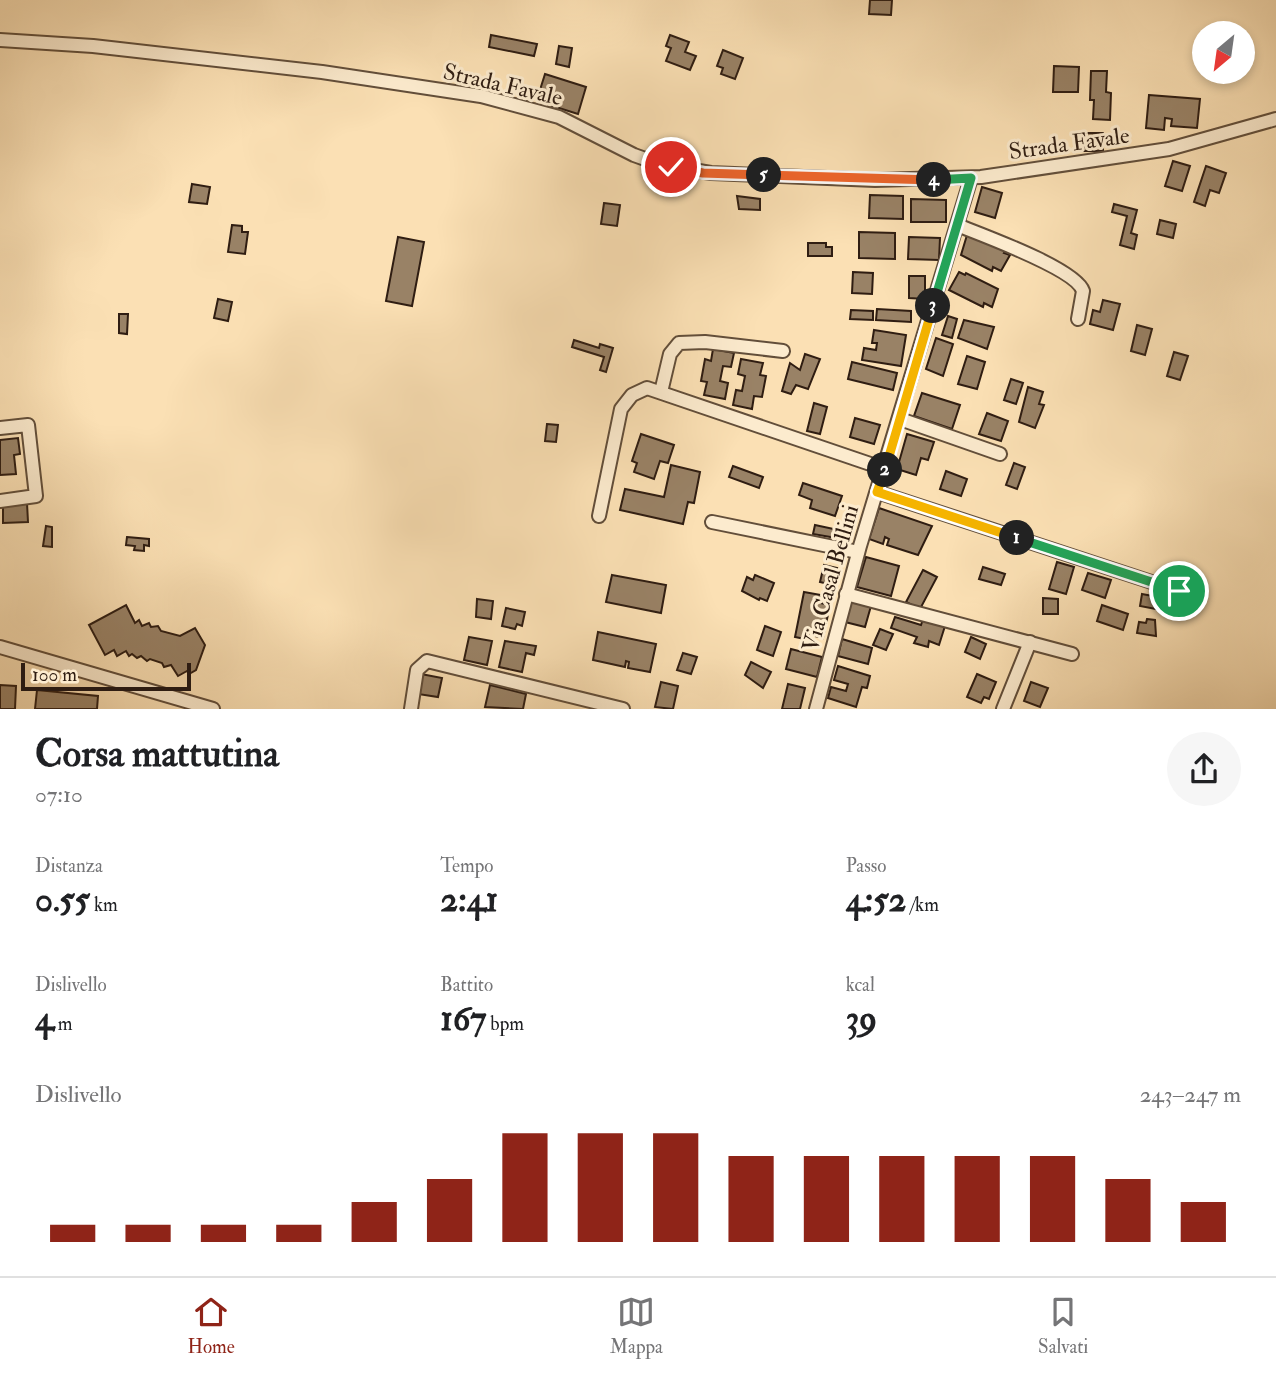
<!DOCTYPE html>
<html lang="it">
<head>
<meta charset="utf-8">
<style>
	:root { --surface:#fff; --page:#f6f6f6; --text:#202124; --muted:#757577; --line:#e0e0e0; --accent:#8f2418 }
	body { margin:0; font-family:"IM FELL Double Pica",serif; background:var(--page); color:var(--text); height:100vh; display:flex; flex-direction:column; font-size:26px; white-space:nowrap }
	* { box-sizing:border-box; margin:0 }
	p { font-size:23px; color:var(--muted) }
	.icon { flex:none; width:38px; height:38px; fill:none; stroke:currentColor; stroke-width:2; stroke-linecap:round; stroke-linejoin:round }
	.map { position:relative; height:709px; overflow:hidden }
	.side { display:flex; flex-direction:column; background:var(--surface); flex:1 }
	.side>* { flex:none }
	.needle { width:46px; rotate:209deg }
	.fabs { position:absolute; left:1192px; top:21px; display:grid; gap:14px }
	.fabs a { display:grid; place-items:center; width:63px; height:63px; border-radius:50%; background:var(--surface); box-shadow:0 4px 10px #0003; font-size:35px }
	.scale { position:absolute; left:21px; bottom:18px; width:170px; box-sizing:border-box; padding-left:7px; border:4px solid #2f1d12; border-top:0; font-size:19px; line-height:24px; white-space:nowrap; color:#2f1d12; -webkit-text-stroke:5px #fcebce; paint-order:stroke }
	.pin { position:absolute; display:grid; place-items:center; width:60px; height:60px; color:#fff; margin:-30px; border:4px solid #fff; border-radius:50%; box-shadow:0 2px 7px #0007 }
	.km { position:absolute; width:35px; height:35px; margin:-18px; border-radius:50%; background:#222; color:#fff; font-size:19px; line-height:35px; text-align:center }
	.round { display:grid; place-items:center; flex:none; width:74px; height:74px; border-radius:37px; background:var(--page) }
	.head { display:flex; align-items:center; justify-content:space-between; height:119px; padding:0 35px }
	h1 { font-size:38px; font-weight:700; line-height:52px }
	.stats { display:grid; grid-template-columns:repeat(3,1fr); gap:10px; height:119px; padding:7px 35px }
	.stats div { display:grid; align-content:center }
	.stats b { font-size:35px; font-weight:700 }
	.stats small { font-size:19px; font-weight:400 }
	.stats p { font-size:19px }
	.chart { height:196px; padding:14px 35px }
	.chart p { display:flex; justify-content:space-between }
	.chart svg { width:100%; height:126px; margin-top:7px; stroke:var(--accent); stroke-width:6 }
	.tabs { display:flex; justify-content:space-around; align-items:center; height:98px; border-top:2px solid var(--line); background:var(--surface); font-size:19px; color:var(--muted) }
	.tabs a { display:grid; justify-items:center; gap:4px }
	.tabs .active { color:var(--accent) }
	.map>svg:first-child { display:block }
</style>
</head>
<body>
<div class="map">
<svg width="1276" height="709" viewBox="0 0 1276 709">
	<rect width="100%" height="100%" fill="#fbe0b4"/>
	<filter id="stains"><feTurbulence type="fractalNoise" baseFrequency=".00286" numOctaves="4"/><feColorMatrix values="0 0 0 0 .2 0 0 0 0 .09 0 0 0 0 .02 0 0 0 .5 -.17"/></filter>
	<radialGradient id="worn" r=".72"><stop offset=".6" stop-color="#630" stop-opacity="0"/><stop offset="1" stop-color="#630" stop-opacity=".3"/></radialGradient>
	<!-- building -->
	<g fill="#998266" stroke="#2f1d12" stroke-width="2">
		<polygon points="870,0 892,0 891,15 869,14"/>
		<polygon points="491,35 537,44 534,56 489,47"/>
		<polygon points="670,35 689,42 685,52 696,56 690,70 666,61 671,48 666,46"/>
		<polygon points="559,46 572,48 569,67 556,64"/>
		<polygon points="723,50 743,58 735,79 721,74 723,68 717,66"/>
		<polygon points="1054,66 1079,67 1078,92 1053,92"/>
		<polygon points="1091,71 1107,71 1106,92 1111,93 1110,120 1093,119 1094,100 1090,100"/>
		<polygon points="545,74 586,87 578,114 543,103 545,95 539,93"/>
		<polygon points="1149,95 1200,99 1197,128 1171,126 1172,119 1165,118 1164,130 1146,128"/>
		<rect x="1084" y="133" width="19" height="18"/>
		<polygon points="1173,161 1190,166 1182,191 1165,186"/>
		<polygon points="1206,166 1226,173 1219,193 1210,190 1205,206 1194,202"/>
		<polygon points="192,184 210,187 207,204 189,202"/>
		<polygon points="982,187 1002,193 995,218 975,212"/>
		<polygon points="870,195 903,196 903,219 869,218"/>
		<polygon points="737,196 760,199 760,210 739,209"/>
		<polygon points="911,199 946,200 946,222 911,222"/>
		<polygon points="604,203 620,205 617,226 601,224"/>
		<polygon points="1114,204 1137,210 1131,233 1137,235 1134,249 1120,245 1127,216 1112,212"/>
		<polygon points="1160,220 1176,224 1173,238 1157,234"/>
		<polygon points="232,225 242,226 242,232 248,232 245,254 228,252"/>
		<polygon points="859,232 895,233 895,259 859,258"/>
		<polygon points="967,235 1006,250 1004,253 1010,255 1001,271 993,267 992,271 961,255"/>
		<polygon points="398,237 424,242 412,306 386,301"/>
		<polygon points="909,237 940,238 939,260 908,259"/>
		<polygon points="808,243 826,243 826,247 832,247 832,256 808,256"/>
		<polygon points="853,272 873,273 872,294 852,293"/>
		<polygon points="959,272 965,275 966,273 998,289 992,307 984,303 983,307 949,290"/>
		<polygon points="909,276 925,276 925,299 909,298"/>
		<polygon points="218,299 232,302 228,321 214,318"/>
		<polygon points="1103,300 1120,304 1113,330 1090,324 1093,310 1100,312"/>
		<polygon points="877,309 911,311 911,322 876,320"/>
		<polygon points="851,310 873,311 873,320 850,319"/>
		<polygon points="119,314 128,314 127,334 119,333"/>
		<polygon points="948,316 957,319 952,338 942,335"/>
		<polygon points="964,320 994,327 987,349 958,338"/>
		<polygon points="1137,325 1152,329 1145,355 1131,351"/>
		<polygon points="874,330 906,335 901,366 862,360 864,348 876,350 877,343 872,343"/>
		<polygon points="936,338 953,344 943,376 926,369"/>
		<polygon points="574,340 599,348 600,344 613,348 606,372 600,370 604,357 572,347"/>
		<polygon points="713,349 734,353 731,367 723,366 720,381 728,383 725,399 704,395 707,382 701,381 705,359 711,361"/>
		<polygon points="1174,352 1188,356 1180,380 1167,376"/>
		<polygon points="805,354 820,359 808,389 796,385 791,394 782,391 790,363 800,370"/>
		<polygon points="967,356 985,362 977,389 958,384"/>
		<polygon points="741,359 763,363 760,375 766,376 762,397 754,396 752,409 733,405 736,390 742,391 745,376 738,374"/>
		<polygon points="852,362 897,373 893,390 848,379"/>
		<polygon points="1011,379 1023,383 1016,404 1004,400"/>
		<polygon points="1028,387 1043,392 1039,404 1044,405 1035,428 1019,422"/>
		<polygon points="922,393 960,405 952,429 914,416"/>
		<polygon points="814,403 827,407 820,434 807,431"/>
		<polygon points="987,413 1008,421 1001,441 979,434"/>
		<polygon points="855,418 880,425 874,444 850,437"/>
		<polygon points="547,424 558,425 556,442 545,441"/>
		<polygon points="641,434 674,445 668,463 660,461 654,479 634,472 637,463 632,461"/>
		<polygon points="907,434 934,442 928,460 921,458 916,475 897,469"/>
		<polygon points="18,438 20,454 14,455 16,474 0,475 0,440"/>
		<polygon points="1014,463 1025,467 1017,489 1006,485"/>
		<polygon points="671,465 700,472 694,503 688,502 683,524 620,510 625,489 664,497"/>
		<polygon points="733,466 763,477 759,488 729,477"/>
		<polygon points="946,471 967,479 961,496 940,489"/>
		<polygon points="803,483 842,496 835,516 810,508 812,500 799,495"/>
		<polygon points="27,503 28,522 3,523 3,504"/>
		<polygon points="879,508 932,526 918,555 887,545 889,539 885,537 883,544 869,539"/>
		<polygon points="815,525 843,531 842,539 813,534"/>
		<polygon points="46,526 52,527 52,547 43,546"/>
		<polygon points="127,537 149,539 149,546 144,545 144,551 134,550 135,546 126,545"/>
		<polygon points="866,557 899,566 891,596 857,587"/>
		<polygon points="1057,562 1074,567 1066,594 1049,589"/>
		<polygon points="824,565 837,568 833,585 820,582"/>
		<polygon points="983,567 1005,574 1001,585 979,579"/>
		<polygon points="923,570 937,577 920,609 906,602"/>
		<polygon points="1088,573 1111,580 1105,598 1082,590"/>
		<polygon points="612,575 666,585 661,613 606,602"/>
		<polygon points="755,575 774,583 767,601 760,598 759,600 742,591 747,577 753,580"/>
		<polygon points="804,592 821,595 820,603 830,605 823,638 807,634 805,639 795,637"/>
		<polygon points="1142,594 1179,601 1177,613 1140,606"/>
		<polygon points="1043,598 1058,599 1058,614 1043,614"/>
		<polygon points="477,599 493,601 491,619 476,617"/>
		<polygon points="852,600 871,606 865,627 845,622"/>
		<polygon points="126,605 135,623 139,620 142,626 149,623 151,627 158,626 161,631 180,636 195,628 205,645 196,670 189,674 187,671 178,676 171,665 164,667 162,663 150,659 147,661 141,656 137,658 132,654 129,656 126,651 117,656 114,650 105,655 89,625"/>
		<polygon points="1102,605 1128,614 1123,630 1097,621"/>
		<polygon points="506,608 525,612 522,626 517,624 515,629 502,626"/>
		<polygon points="895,617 921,625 923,619 945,626 939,645 929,641 928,647 914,643 917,637 891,628"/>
		<polygon points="1147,619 1155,620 1156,636 1137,633 1139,622 1146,623"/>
		<polygon points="765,626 781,632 773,656 757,650"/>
		<polygon points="880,629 893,634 886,650 873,645"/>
		<polygon points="598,632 656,644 650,672 628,668 629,662 626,661 625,667 593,660"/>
		<polygon points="469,637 492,641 487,665 464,660"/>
		<polygon points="971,637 986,644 980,659 965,652"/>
		<polygon points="842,639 872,648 868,664 838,656"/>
		<polygon points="505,641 536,646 534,655 526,653 522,672 499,667"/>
		<polygon points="791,649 822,657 817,677 786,669"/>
		<polygon points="683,653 697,657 691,674 677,670"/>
		<polygon points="751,662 771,672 763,688 745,675"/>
		<polygon points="838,666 870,676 867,688 862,687 856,707 828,698 831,687 846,691 848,684 834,680"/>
		<polygon points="421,674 442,678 438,697 418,694"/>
		<polygon points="977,674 996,682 989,699 984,697 981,703 967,697"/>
		<polygon points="661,682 678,686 673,709 655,707"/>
		<polygon points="1031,682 1048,688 1040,707 1024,701"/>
		<polygon points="788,684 805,688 800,709 782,709"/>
		<polygon points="0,685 16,686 15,709 0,709"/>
		<polygon points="490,685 526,694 523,709 485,707"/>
		<polygon points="37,690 98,696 97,709 35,709"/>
	</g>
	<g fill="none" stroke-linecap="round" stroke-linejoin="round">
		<defs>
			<g id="minor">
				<polyline points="0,40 93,46 322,72 481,96 559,117 634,155 662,165 711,173 875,180 981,177 1169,149 1276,119"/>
				<path d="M 957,225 C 982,235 1076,269 1083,291 L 1078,319"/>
				<polyline points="661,392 670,354 679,343 705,342 783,351"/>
				<polyline points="900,419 1000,454"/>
				<polyline points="0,428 28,425 36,496 0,501"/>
				<polyline points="877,492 1179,591"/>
				<polyline points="599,516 621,409 632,395 647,388 885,469"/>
				<polyline points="712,522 858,552"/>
				<polyline points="846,594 1072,654"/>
				<polyline points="0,647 213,709"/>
				<polyline points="411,709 417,670 427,661 623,709"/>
				<polyline points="816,709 860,546 971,178"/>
				<polyline points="1003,709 1030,642"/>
			</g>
		</defs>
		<!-- minor casing -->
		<use href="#minor" stroke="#624e3a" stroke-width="16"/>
		<!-- minor -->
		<use href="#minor" stroke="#fcebce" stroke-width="12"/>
	</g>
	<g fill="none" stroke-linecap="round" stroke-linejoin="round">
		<defs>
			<polyline id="split-1" points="1017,538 1179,591"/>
			<polyline id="split-2" points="885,470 877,492 1017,538"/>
			<polyline id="split-3" points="885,470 933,306"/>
			<polyline id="split-4" points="933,306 971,178 934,180"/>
			<polyline id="split-5" points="764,175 934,180"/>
			<polyline id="split-6" points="671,167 703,173 764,175"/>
		</defs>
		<!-- split-1 casing -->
		<use href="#split-1" stroke="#fff" stroke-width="14"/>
		<!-- split-2 casing -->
		<use href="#split-2" stroke="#fff" stroke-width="14"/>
		<!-- split-3 casing -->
		<use href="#split-3" stroke="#fff" stroke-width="14"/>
		<!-- split-4 casing -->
		<use href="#split-4" stroke="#fff" stroke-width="14"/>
		<!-- split-5 casing -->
		<use href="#split-5" stroke="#fff" stroke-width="14"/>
		<!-- split-6 casing -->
		<use href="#split-6" stroke="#fff" stroke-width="14"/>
		<!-- split-1 -->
		<use href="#split-1" stroke="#22a559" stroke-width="9"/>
		<!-- split-2 -->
		<use href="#split-2" stroke="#f5b400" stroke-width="9"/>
		<!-- split-3 -->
		<use href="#split-3" stroke="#f5b400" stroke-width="9"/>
		<!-- split-4 -->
		<use href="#split-4" stroke="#22a559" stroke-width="9"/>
		<!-- split-5 -->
		<use href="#split-5" stroke="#f0652b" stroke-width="9"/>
		<!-- split-6 -->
		<use href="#split-6" stroke="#f0652b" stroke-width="9"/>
	</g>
	<g text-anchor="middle" stroke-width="6" stroke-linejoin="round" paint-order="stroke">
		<!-- street labels -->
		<g font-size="23" fill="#2f1d12" stroke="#fcebce">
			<text transform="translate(503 84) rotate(13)" y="8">Strada Favale</text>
			<text transform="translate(1069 143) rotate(-8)" y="8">Strada Favale</text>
			<text transform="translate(830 578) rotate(-74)" y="8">Via Casal Bellini</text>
		</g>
	</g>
	<rect width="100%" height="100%" filter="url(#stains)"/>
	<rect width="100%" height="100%" fill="url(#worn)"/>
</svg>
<div class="fabs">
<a><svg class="needle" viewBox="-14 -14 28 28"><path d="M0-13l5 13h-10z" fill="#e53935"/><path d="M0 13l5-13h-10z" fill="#757577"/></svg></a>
</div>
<div class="scale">100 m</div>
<div class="pin" style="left:1179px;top:591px;background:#1e9e55"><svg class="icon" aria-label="arrive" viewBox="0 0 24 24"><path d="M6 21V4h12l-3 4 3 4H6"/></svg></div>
<div class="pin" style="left:671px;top:167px;background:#d93025"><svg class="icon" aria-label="check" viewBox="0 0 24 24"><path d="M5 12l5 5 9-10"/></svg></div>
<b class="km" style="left:1017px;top:538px">1</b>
<b class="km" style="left:885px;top:470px">2</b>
<b class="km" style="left:933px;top:306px">3</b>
<b class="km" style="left:934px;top:180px">4</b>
<b class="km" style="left:764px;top:175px">5</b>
</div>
<section class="side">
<div class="head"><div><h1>Corsa mattutina</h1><p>07:10</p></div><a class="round"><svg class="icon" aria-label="share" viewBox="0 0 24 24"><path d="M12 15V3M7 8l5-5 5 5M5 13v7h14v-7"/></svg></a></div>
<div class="stats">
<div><p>Distanza</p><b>0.55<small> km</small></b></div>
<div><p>Tempo</p><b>2:41</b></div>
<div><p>Passo</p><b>4:52<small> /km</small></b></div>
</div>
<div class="stats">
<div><p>Dislivello</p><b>4<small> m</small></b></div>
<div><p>Battito</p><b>167<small> bpm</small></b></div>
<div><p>kcal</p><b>39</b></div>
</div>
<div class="chart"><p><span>Dislivello</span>243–247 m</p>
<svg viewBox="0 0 160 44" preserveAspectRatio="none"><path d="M5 44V38M15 44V38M25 44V38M35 44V38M45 44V30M55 44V22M65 44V6M75 44V6M85 44V6M95 44V14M105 44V14M115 44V14M125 44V14M135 44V14M145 44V22M155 44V30"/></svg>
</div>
</section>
<nav class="tabs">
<a class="active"><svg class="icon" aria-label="home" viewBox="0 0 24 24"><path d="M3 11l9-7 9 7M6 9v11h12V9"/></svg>Home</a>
<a><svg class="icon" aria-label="map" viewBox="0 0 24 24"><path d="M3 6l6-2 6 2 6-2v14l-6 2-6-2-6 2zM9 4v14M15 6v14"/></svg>Mappa</a>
<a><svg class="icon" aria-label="saved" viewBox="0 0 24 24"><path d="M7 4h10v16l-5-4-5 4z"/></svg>Salvati</a>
</nav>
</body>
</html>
